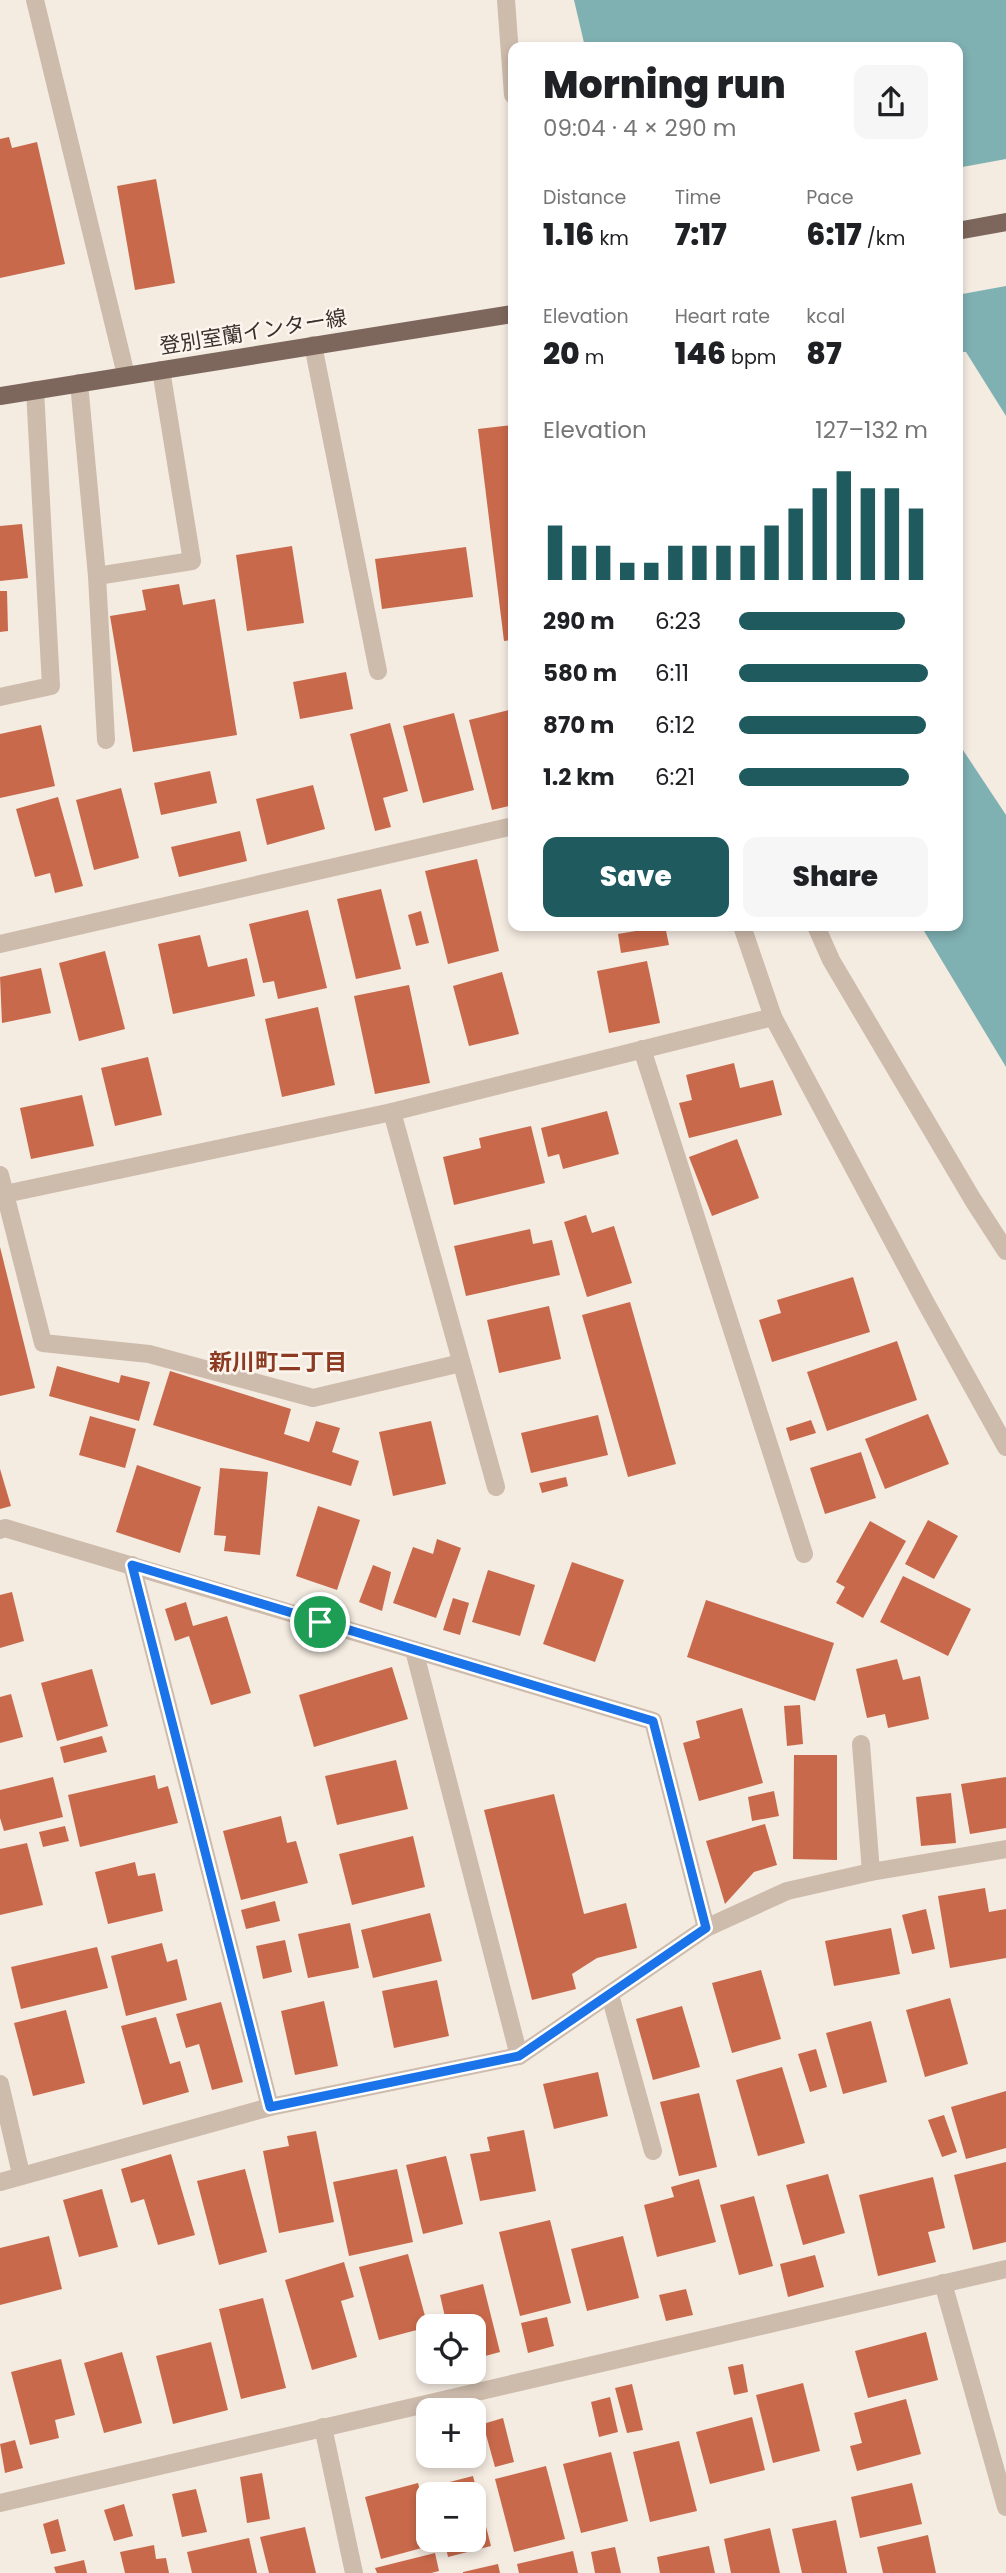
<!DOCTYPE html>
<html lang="en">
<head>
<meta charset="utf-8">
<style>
	:root { --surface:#fff; --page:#f6f6f6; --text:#202124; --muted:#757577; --accent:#1f5a5e }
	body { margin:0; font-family:Poppins,"Noto Sans JP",sans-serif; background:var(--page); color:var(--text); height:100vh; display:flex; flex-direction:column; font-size:26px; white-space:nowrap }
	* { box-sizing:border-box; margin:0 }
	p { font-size:23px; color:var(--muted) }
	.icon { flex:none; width:38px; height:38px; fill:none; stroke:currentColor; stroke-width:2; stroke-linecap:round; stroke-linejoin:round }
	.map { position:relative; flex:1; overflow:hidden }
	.details { position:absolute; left:508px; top:42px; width:455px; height:889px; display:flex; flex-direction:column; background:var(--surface); border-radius:14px; box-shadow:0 4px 10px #0003 }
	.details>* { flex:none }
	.fabs { position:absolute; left:416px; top:2314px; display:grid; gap:14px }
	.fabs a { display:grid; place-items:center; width:70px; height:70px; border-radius:14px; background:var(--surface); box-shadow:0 4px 10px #0003; font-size:35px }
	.pin { position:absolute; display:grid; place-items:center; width:60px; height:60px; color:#fff; margin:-30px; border:4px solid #fff; border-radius:50%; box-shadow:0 2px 7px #0007 }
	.round { display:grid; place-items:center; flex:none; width:74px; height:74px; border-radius:14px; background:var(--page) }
	.summary { display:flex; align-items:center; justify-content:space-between; height:119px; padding:0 35px }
	h1 { font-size:38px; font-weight:800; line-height:52px }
	.metrics { display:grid; grid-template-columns:repeat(3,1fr); gap:10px; height:119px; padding:7px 35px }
	.metrics div { display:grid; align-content:center }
	.metrics b { font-size:30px; font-weight:800 }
	.metrics small { font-size:19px; font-weight:400 }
	.metrics p { font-size:19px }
	.chart { height:196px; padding:14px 35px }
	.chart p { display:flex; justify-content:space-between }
	.chart svg { width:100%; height:126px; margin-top:7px; stroke:var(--accent); stroke-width:6 }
	.action { display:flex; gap:14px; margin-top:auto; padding:14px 35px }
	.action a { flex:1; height:80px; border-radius:14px; background:var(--accent); color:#fff; font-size:28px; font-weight:800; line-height:80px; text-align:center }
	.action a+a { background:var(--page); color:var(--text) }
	ul { padding:0 35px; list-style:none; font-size:23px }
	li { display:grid; grid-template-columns:112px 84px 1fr; align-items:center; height:52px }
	li i { height:18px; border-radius:9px; background:var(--accent) }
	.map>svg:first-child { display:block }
</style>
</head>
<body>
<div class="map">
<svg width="1006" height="2573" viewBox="0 0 1006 2573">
	<rect width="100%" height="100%" fill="#f4ebe1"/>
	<!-- water -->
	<g fill="#7fb0b2">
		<polygon points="574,0 1006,0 1006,416 966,352 957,352 957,47 585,47"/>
		<polygon points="957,741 1006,815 1006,1067 921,926 957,926"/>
	</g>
	<!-- pier -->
	<polygon fill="#f4ebe1" points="1006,159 1006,286 957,295 957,168"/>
	<!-- building -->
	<g fill="#c8694b">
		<polygon points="9,137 12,148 37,142 65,264 0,278 0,139"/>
		<polygon points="156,179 175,283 135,290 117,186"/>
		<polygon points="513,425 513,640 504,641 478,429"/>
		<polygon points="22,524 28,578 0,581 0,526"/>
		<polygon points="292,546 304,623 247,631 236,555"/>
		<polygon points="466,547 473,597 382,609 375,559"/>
		<polygon points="179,584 183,605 215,599 237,735 133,752 110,616 146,610 142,590"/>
		<polygon points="0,591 7,591 8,631 0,632"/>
		<polygon points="346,672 353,709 300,719 293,682"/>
		<polygon points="513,709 513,805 492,810 469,720"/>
		<polygon points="454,713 474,790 423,803 403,726"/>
		<polygon points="390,723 408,791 383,798 391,827 375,831 350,734"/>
		<polygon points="41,725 55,786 0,798 0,734"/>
		<polygon points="210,771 217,803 161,815 154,783"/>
		<polygon points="313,785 325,829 267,845 256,799"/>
		<polygon points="121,788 139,858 94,870 76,800"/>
		<polygon points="58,797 83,886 55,893 50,873 35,877 16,809"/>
		<polygon points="240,831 247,861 179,877 171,847"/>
		<polygon points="477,859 499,951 448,964 425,871"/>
		<polygon points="381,889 401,969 356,979 337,899"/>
		<polygon points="308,910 327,988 278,999 274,981 263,983 249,924"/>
		<polygon points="421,911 429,943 416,946 408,915"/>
		<polygon points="665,926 669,945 621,953 618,934"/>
		<polygon points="200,935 208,967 247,958 255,996 173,1014 158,944"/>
		<polygon points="105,951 125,1029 79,1041 59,963"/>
		<polygon points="647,961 660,1023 609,1033 597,971"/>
		<polygon points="41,968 51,1013 2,1023 0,977"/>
		<polygon points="502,972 519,1034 469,1046 453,986"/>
		<polygon points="409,985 430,1083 375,1094 354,996"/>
		<polygon points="318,1007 335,1085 282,1097 265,1019"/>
		<polygon points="148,1057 162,1115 115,1126 101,1068"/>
		<polygon points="734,1063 740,1088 773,1080 782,1115 689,1138 679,1103 692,1100 686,1075"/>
		<polygon points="82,1095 94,1146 31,1159 20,1108"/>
		<polygon points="607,1111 619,1154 563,1169 559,1154 548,1157 541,1128"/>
		<polygon points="531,1126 545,1183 454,1205 443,1157 481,1148 479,1138"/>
		<polygon points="737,1139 759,1198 712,1216 689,1157"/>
		<polygon points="586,1215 592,1233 614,1226 632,1283 587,1297 564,1222"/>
		<polygon points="530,1229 533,1244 552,1240 560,1275 466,1296 454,1246"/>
		<polygon points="0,1247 35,1388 0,1396"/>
		<polygon points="853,1277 870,1332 772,1362 759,1320 781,1313 777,1300"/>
		<polygon points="630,1302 676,1464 628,1477 582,1315"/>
		<polygon points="549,1306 561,1359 499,1373 487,1320"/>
		<polygon points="897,1341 917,1400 827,1431 807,1372"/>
		<polygon points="57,1366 119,1383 121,1375 150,1382 139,1421 49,1396"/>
		<polygon points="170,1371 291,1409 284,1434 309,1442 316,1421 340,1428 332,1452 359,1461 351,1486 153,1425"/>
		<polygon points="928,1414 949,1464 885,1489 865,1439"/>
		<polygon points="598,1415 608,1455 531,1473 521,1433"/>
		<polygon points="90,1416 136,1429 125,1468 79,1455"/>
		<polygon points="811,1420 816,1433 790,1441 786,1428"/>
		<polygon points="431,1421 446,1484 393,1496 379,1432"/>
		<polygon points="861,1452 876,1498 825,1514 810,1468"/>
		<polygon points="137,1465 201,1487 180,1553 116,1532"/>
		<polygon points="220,1468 268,1472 260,1555 224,1551 226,1536 214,1535"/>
		<polygon points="0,1469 11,1506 0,1509"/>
		<polygon points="566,1477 568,1486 542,1493 539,1483"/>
		<polygon points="318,1506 360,1520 337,1590 296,1576"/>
		<polygon points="928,1520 958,1536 934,1579 905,1564"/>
		<polygon points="870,1521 906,1541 863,1618 836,1603 845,1587 836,1582"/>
		<polygon points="437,1539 461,1548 436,1618 393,1603 413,1547 433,1554"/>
		<polygon points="572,1562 624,1580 595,1662 543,1644"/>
		<polygon points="373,1565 391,1572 382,1611 359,1602"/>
		<polygon points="488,1570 535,1585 520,1636 472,1622"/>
		<polygon points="903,1576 971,1609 948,1656 880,1622"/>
		<polygon points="12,1592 24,1641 0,1648 0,1595"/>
		<polygon points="453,1598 469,1603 460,1635 443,1630"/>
		<polygon points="706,1600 834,1643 815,1701 687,1657"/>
		<polygon points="186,1602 193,1626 227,1616 251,1693 211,1705 189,1636 175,1641 165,1609"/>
		<polygon points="897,1659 903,1680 920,1676 929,1719 888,1728 885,1714 867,1718 856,1669"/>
		<polygon points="392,1667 408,1719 314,1747 299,1695"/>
		<polygon points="92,1669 108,1726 57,1741 41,1683"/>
		<polygon points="11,1694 23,1737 0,1743 0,1697"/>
		<polygon points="800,1705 803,1744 787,1746 784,1706"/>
		<polygon points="742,1708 763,1783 699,1801 683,1743 700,1738 696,1721"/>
		<polygon points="102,1736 107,1752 64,1763 60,1747"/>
		<polygon points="794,1755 837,1755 837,1860 793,1859"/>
		<polygon points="396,1760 408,1809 337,1825 325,1776"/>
		<polygon points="155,1775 158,1789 168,1786 178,1823 80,1847 68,1795"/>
		<polygon points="53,1777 63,1817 4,1831 0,1818 0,1790"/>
		<polygon points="1006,1777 1006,1828 970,1834 961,1784"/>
		<polygon points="774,1791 779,1816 752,1821 748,1797"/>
		<polygon points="951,1793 956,1843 921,1846 916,1797"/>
		<polygon points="554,1794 584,1914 626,1903 637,1948 597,1958 572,1974 576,1989 532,2000 484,1810"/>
		<polygon points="281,1816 287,1843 296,1841 308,1883 241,1900 223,1831"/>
		<polygon points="765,1824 777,1865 754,1872 725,1904 706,1841"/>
		<polygon points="65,1826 69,1841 43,1847 39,1832"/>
		<polygon points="413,1836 425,1887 352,1905 339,1854"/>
		<polygon points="27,1843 43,1905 0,1915 0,1849"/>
		<polygon points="135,1862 138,1876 155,1873 163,1911 108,1924 95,1872"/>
		<polygon points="985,1888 989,1912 1006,1909 1006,1958 950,1968 938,1896"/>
		<polygon points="275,1901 280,1921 246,1929 241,1910"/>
		<polygon points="926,1909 935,1949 912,1954 902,1915"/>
		<polygon points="430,1913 442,1961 373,1978 361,1930"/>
		<polygon points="350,1923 359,1968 308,1978 298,1934"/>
		<polygon points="891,1928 900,1974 834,1986 825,1941"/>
		<polygon points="285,1940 292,1972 263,1979 256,1946"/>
		<polygon points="162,1943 167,1962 177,1959 187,2000 126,2016 111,1956"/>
		<polygon points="97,1947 108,1988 21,2009 11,1967"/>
		<polygon points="761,1970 781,2039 732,2053 712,1983"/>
		<polygon points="437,1980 449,2036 394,2048 382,1991"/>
		<polygon points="950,1998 968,2064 925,2077 906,2010"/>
		<polygon points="324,2001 338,2066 295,2075 281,2011"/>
		<polygon points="221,2002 243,2082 212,2090 199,2044 186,2048 176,2014"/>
		<polygon points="682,2006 700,2067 653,2080 636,2019"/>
		<polygon points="66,2010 85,2083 33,2096 14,2023"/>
		<polygon points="156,2017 170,2064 180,2061 189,2092 143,2105 121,2026"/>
		<polygon points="871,2021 887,2082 843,2094 826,2033"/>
		<polygon points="816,2049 827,2087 810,2092 798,2054"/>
		<polygon points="782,2067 805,2143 758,2156 736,2080"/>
		<polygon points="598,2072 608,2116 554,2129 543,2084"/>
		<polygon points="1006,2091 1006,2148 966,2159 951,2107"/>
		<polygon points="699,2093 717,2167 679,2176 660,2102"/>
		<polygon points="944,2115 957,2152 942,2157 928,2120"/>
		<polygon points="524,2130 536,2191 480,2201 470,2154 490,2151 487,2137"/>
		<polygon points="316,2131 334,2222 279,2233 263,2151 289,2146 287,2136"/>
		<polygon points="171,2154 195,2235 158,2245 144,2199 131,2203 121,2169"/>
		<polygon points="446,2156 463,2224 423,2234 406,2165"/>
		<polygon points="1006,2162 1006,2242 973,2250 954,2175"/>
		<polygon points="245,2169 267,2252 219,2265 197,2181"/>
		<polygon points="397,2169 413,2242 349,2256 333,2182"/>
		<polygon points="828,2174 845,2233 803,2245 786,2185"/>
		<polygon points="933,2177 945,2228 928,2232 936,2262 878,2276 859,2195"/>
		<polygon points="699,2179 716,2242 657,2257 644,2205 674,2197 671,2187"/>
		<polygon points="102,2189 118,2247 79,2257 63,2200"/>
		<polygon points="754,2196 773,2266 739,2275 720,2205"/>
		<polygon points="550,2220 571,2303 520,2316 499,2232"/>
		<polygon points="49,2236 62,2289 0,2305 0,2248"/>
		<polygon points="623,2236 639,2298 587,2311 571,2249"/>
		<polygon points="408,2254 428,2327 379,2340 359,2267"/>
		<polygon points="815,2255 824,2287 788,2297 780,2264"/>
		<polygon points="344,2262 354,2297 341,2301 357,2357 312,2370 285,2280"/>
		<polygon points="483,2284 500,2352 474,2359 474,2326 447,2326 440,2295"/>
		<polygon points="686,2289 693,2315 666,2321 659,2295"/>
		<polygon points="263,2298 286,2388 241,2399 219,2309"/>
		<polygon points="547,2317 554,2346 528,2353 521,2323"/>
		<polygon points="926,2332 938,2380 868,2398 855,2351"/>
		<polygon points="211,2342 228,2410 173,2424 156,2356"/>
		<polygon points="122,2352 142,2423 104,2433 84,2363"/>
		<polygon points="61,2359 75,2415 55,2420 59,2438 30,2445 11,2372"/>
		<polygon points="743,2364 748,2392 734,2395 728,2367"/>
		<polygon points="803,2383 820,2451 773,2463 756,2395"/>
		<polygon points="632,2384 643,2430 627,2433 615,2388"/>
		<polygon points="610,2397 618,2432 599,2437 591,2402"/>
		<polygon points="906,2399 921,2454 857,2471 850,2446 862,2443 854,2413"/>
		<polygon points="752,2417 765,2470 710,2484 696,2432"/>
		<polygon points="503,2418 514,2462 495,2467 483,2424"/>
		<polygon points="15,2440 23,2468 5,2473 0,2444"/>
		<polygon points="679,2441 697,2511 650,2522 633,2452"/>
		<polygon points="611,2452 628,2521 581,2533 563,2464"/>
		<polygon points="546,2466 565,2539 514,2552 495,2479"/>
		<polygon points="262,2473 270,2519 247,2523 240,2477"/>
		<polygon points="473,2476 491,2546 448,2557 444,2539 474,2539 474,2494 432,2494 430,2487"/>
		<polygon points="418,2483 429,2526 429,2539 432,2539 433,2545 381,2559 365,2497"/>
		<polygon points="912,2483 922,2524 860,2538 851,2497"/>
		<polygon points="196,2489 207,2532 182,2537 172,2494"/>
		<polygon points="124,2504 133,2536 114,2541 104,2510"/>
		<polygon points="58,2519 66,2551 51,2554 43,2524"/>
		<polygon points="836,2520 847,2573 802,2573 792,2529"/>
		<polygon points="305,2527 316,2573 269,2573 260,2537"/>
		<polygon points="770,2528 780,2573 731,2573 724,2539"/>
		<polygon points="928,2535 936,2573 883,2573 877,2547"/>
		<polygon points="249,2538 257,2573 192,2573 187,2552"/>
		<polygon points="154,2545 156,2559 166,2558 169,2573 125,2573 120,2552"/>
		<polygon points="709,2546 715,2573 660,2573 657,2557"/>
		<polygon points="615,2547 621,2573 595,2573 591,2552"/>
		<polygon points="573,2551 578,2573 519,2573 517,2564"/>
		<polygon points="435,2553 439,2571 431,2573 377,2573 375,2568"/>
		<polygon points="84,2560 87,2573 56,2573 54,2567"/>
		<polygon points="498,2564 500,2573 463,2573 463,2572"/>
	</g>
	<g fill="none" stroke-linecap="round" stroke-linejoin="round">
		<!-- service -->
		<g stroke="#cdbbac" stroke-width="18">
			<polyline points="35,0 126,375"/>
			<polyline points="506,0 513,95"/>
			<polyline points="313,345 378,671"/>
			<polyline points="79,383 97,576 106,740"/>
			<polyline points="97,576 192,561 161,370"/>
			<polyline points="0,697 51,686 35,390"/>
			<polyline points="816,926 831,960 973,1200 1006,1251"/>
			<polyline points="642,1049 804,1554"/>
			<polyline points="5,1194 43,1343 149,1354 313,1398 461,1363"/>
			<polyline points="861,1744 871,1872"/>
			<polyline points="610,1995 653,2151"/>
		</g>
		<!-- minor -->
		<g stroke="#cdbbac" stroke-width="18">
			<polyline points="742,926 773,1017 927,1305 1006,1447"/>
			<polyline points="0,944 513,826"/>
			<polyline points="392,1112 496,1487"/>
			<polyline points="0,1175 5,1194 392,1112 773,1017"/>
			<polyline points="0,1530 5,1528 653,1721 706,1928"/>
			<polyline points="132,1565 270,2107"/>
			<polyline points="414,1650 519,2056"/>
			<polyline points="0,2084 21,2174"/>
			<polyline points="0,2182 270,2107 519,2056 706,1928 787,1891 871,1872 1006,1849"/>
			<polyline points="943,2283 1006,2507"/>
			<polyline points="323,2427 354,2573"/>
			<polyline points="0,2503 1006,2269"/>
		</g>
		<!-- primary -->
		<g stroke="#7d675c" stroke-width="18">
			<polyline points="957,231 1006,222"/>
			<polyline points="0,396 513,314"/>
		</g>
	</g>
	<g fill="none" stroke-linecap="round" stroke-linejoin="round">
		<defs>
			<polygon id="route" points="132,1565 653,1721 706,1928 519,2056 270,2107"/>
		</defs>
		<!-- route casing -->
		<use href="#route" stroke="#fff" stroke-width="14"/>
		<!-- route -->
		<use href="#route" stroke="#1a73e8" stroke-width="9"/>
	</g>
	<g text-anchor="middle" stroke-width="5" stroke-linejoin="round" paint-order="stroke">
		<!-- street labels -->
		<g font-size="21" fill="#3b302b" stroke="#fbf5ee">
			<text transform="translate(253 332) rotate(-9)" y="7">登別室蘭インター線</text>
		</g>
		<!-- neighbourhood labels -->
		<g font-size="23" font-weight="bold" fill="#8c3b22" stroke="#fbf5ee">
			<text x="278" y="1370">新川町二丁目</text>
		</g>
	</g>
</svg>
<div class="fabs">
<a><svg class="icon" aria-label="locate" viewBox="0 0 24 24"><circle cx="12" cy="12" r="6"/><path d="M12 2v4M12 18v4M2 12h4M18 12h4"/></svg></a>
<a>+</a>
<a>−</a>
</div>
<div class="pin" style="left:320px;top:1622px;background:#1e9e55"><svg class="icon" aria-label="arrive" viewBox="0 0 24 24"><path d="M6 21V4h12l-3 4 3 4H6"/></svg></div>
<section class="details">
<div class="summary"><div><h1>Morning run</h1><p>09:04 · 4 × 290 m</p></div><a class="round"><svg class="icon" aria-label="share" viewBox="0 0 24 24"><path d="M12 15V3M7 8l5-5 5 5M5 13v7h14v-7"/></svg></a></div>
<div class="metrics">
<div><p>Distance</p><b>1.16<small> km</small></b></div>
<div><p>Time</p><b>7:17</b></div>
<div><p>Pace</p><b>6:17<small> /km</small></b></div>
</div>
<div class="metrics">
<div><p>Elevation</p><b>20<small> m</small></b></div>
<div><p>Heart rate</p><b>146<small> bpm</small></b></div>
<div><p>kcal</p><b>87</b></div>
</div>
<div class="chart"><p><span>Elevation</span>127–132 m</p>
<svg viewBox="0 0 160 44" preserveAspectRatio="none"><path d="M5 44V25M15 44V32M25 44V32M35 44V38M45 44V38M55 44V32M65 44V32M75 44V32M85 44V32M95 44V25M105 44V19M115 44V12M125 44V6M135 44V12M145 44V12M155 44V19"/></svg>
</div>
<ul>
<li><b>290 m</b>6:23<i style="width:88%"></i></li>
<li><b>580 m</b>6:11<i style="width:100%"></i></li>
<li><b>870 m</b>6:12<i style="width:99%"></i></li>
<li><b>1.2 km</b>6:21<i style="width:90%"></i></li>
</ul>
<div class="action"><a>Save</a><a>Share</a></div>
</section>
</div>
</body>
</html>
